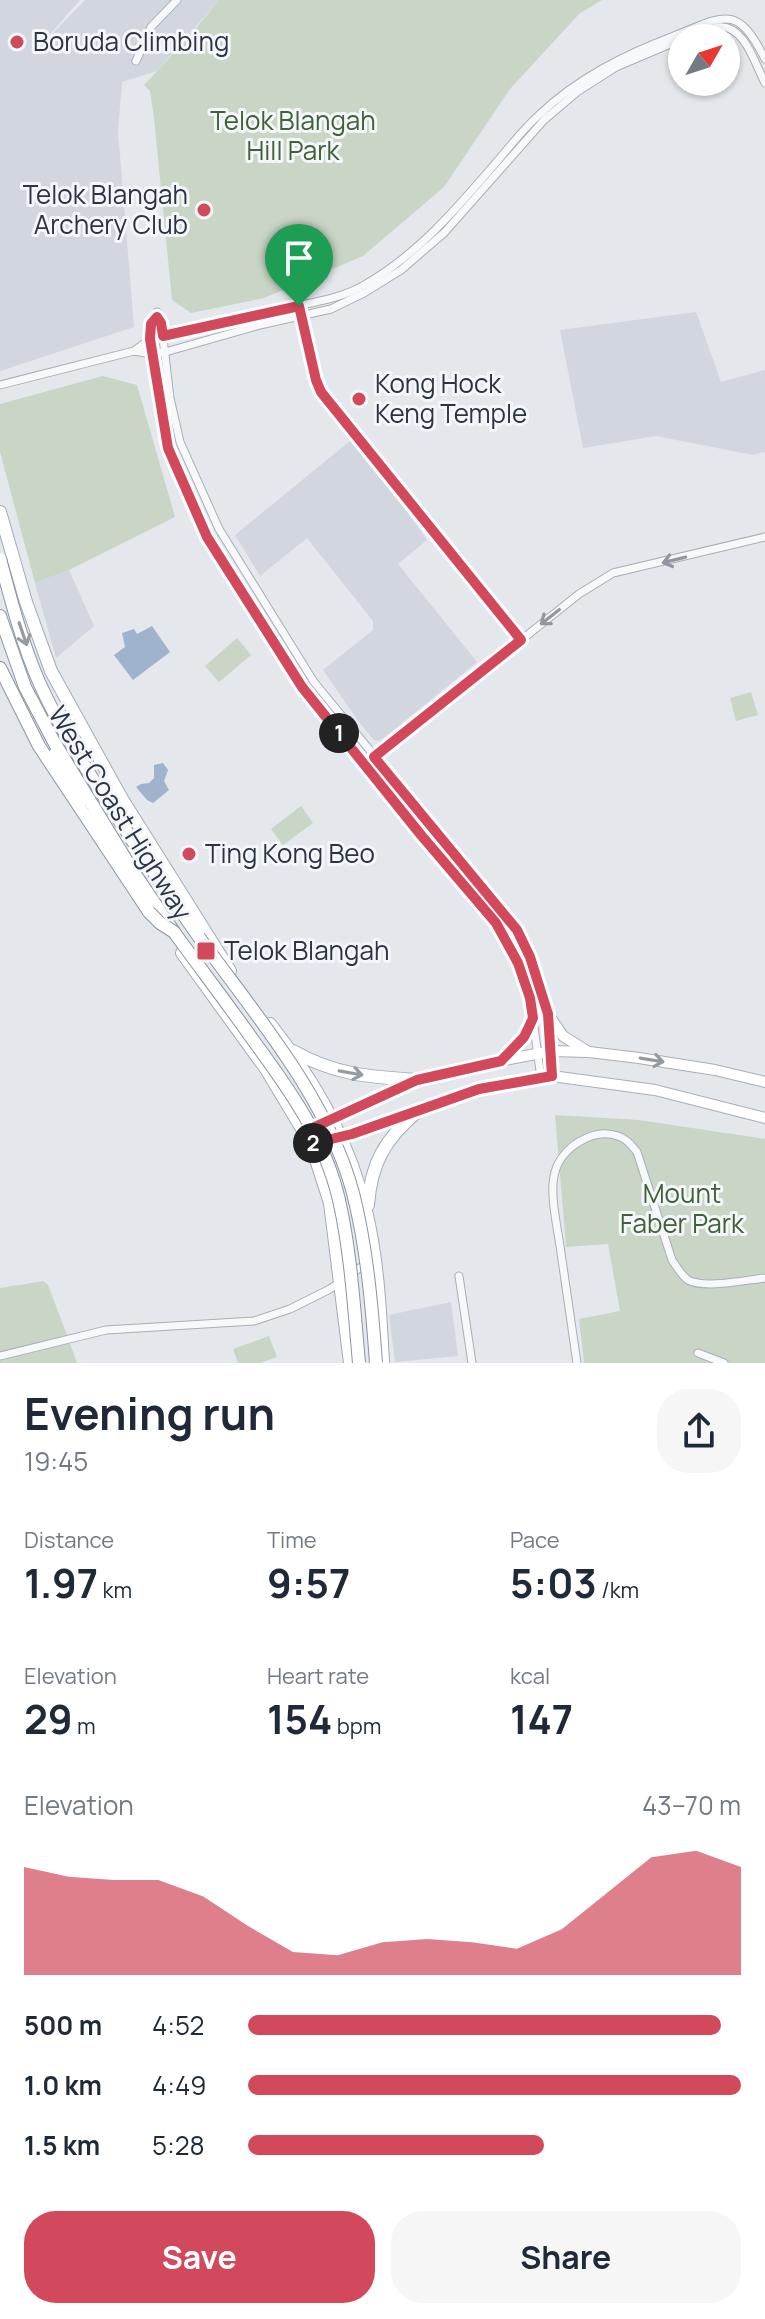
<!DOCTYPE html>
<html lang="en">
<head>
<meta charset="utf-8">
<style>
	:root { --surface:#fff; --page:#f6f6f7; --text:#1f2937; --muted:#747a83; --accent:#d1495b }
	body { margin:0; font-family:Manrope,sans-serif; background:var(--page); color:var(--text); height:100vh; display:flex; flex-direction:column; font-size:30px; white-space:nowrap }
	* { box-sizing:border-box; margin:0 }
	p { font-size:26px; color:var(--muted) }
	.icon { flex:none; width:44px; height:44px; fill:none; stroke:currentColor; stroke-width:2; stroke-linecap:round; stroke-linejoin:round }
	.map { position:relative; height:1363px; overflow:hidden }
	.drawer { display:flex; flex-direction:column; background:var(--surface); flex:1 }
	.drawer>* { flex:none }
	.needle { width:52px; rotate:51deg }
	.buttons { position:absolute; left:668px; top:24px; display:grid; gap:16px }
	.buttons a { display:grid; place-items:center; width:72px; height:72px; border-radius:50%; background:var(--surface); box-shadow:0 2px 6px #0004; font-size:40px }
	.pin { position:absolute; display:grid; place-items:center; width:68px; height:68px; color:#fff; margin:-82px -34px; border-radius:50% 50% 50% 0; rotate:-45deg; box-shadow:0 0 8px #0007 }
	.pin .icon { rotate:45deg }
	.km { position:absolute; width:40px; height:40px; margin:-20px; border-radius:50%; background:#222; color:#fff; font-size:22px; line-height:40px; text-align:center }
	.round { display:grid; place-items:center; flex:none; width:84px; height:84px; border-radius:32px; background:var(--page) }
	.overview { display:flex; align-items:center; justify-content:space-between; height:136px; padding:0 24px }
	h1 { font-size:44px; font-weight:700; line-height:60px }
	.figures { display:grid; grid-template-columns:repeat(3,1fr); gap:12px; height:136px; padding:8px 24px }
	.figures div { display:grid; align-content:center }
	.figures b { font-size:40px; font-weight:700 }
	.figures small { font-size:22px; font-weight:400 }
	.figures p { font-size:22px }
	.chart { height:224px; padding:16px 24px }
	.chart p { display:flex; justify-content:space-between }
	.chart svg { width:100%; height:144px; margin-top:8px; fill:var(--accent); opacity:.7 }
	.primary-button { display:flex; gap:16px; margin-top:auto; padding:16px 24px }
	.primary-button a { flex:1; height:92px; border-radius:32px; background:var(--accent); color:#fff; font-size:32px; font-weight:700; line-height:92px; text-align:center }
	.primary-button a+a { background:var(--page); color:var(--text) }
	ul { padding:0 24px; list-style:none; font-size:26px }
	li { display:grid; grid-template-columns:128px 96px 1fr; align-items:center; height:60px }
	li i { height:20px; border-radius:10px; background:var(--accent) }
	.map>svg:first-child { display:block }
</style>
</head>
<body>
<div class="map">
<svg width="765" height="1363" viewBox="0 0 765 1363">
	<rect width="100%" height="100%" fill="#e4e7ec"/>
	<!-- built -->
	<g fill="#d2d6de">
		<polygon points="0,0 80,0 31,56 85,0 219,0 157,71 122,82 118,131 134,327 0,371"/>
		<polygon points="696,312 721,382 765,370 765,452 753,455 656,436 583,448 560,330"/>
		<polygon points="350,441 405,509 427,540 398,564 477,662 380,741 374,740 359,722 323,670 373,630 373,621 307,538 260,576 235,535"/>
		<polygon points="69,570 94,626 56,658 35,583"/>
		<polygon points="451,1302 458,1356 395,1362 389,1315"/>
	</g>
	<!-- green -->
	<g fill="#c9d6c5">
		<polygon points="219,0 602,0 579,14 510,89 444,187 363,256 264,298 191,313 172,300 154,118 150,91 144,85 188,38"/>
		<polygon points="103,376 137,385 175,517 69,570 35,583 0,452 0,404"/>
		<polygon points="237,638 251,655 219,682 205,666"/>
		<polygon points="751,692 758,715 736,721 730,698"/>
		<polygon points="301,806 313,823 283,845 271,829"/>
		<polygon points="555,1115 639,1120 765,1139 765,1363 584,1363 579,1319 620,1311 608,1244 566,1247"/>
		<polygon points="43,1281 48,1285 67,1335 0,1352 0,1288"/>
		<polygon points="269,1336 277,1357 260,1363 238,1363 233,1349"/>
		<polygon points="69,1341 77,1363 0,1363 0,1358"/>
	</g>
	<!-- water -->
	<g fill="#9fb4cc">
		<polygon points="152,626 170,652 133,680 114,655 125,647 122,633 134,629 137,634"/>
		<polygon points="163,763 168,770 164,781 169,790 153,803 147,800 136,787 141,784 149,783 154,778 154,765"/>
	</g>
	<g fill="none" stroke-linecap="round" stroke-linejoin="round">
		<defs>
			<g id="minor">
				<path d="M 685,38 C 695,35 706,29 717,27 C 744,23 755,64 765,83"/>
				<polyline points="136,61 151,27 177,0"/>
				<polyline points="157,312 157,317 162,330 170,398 180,442 219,529 314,682 517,930 530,957 548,1014 552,1076"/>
				<polyline points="301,312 316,380 321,392 521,640"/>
				<polyline points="157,317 151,324 150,339 168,448 207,537 302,687 496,923 518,963 530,998 541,1078"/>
				<path d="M 134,351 L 150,339 C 191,331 233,321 274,311 C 305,303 338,301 366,284 C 418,254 456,209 494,165 C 509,148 522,130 539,115 C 578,78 624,55 674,36 C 724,16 737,3 765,59"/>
				<polyline points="0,385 134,351 151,354 169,351 260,325 331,309 364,293 401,270 444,233 544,120 577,92 616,67 682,39"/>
				<polyline points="372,759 579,594 613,573 765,537"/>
				<polyline points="459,1276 472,1363"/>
				<polyline points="698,1353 724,1363"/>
				<polyline points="0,1356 106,1330 254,1321 290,1309 330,1289 368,1262"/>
				<path d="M 577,1363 C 571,1324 566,1285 560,1246 C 557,1225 549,1192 555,1172 C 561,1148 593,1127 618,1136 C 627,1139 631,1145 637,1152 L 672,1260 C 677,1267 681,1275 688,1280 C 704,1289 746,1280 765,1278"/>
			</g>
			<g id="secondary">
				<polyline points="548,1014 563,1036 587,1051"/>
				<polyline points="502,1059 524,1037 533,1018"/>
				<polyline points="326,1122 417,1080 464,1068 551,1051 589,1052 639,1058 715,1070 765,1082"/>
				<polyline points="333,1139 352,1134 479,1089 552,1076 655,1090 765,1118"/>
			</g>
			<g id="primary">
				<polyline points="0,512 26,602 51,671 122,799 230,971"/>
				<polyline points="55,754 82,800"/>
				<polyline points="182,953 266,1069 311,1144 330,1203 350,1363"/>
				<path d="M 270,1024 C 308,1072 341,1127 359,1186 C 377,1242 380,1304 383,1363"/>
				<path d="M 293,1051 C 335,1075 370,1077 417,1080"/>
				<path d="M 368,1205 C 371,1163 385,1139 417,1112"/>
			</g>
			<g id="trunk">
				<polyline points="0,616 25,687 54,742 131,868 174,932"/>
				<polyline points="0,668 39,746 149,912"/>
				<polyline points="145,860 199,937"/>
			</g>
		</defs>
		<!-- minor casing -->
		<use href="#minor" stroke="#a9aeb7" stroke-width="9"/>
		<!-- secondary casing -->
		<use href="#secondary" stroke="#a9aeb7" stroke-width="12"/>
		<!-- primary casing -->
		<use href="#primary" stroke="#a3abb8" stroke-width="14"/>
		<!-- trunk casing -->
		<use href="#trunk" stroke="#8b94a3" stroke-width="14"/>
		<!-- minor -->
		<use href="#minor" stroke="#f7f8fa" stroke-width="7"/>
		<!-- secondary -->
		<use href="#secondary" stroke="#fff" stroke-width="10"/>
		<!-- primary -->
		<use href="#primary" stroke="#fff" stroke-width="12"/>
		<!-- trunk -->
		<use href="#trunk" stroke="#fff" stroke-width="12"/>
		<defs>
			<g id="trunk-bridge">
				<path d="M 0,559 C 11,600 22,643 39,682 C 67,744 108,802 145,860"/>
				<path d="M 149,912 L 160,923 L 174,932 C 200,968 227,1003 253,1040 C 289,1089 325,1139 339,1200 C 351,1253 354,1308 359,1363"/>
				<path d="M 199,937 C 255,1014 328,1099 353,1193 C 367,1248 372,1307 376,1363"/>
			</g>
		</defs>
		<!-- trunk-bridge casing -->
		<use href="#trunk-bridge" stroke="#8b94a3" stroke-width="14" stroke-linecap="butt"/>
		<!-- trunk-bridge -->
		<use href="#trunk-bridge" stroke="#fff" stroke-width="12"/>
	</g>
	<!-- one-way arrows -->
	<defs><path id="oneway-shaft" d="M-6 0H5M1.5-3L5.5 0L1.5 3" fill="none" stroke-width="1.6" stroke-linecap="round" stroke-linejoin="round" transform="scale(2)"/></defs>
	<g stroke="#9196a0">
		<use href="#oneway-shaft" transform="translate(674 560) rotate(166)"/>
		<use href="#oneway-shaft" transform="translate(550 617) rotate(142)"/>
	</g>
	<g stroke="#959aa2">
		<use href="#oneway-shaft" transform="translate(23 634) rotate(71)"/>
		<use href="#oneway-shaft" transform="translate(652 1060) rotate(9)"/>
		<use href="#oneway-shaft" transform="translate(351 1073) rotate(10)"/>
	</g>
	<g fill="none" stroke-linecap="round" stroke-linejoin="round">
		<defs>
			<polygon id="route" points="299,306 316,380 321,392 521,640 374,757 517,930 530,957 548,1014 552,1076 479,1089 352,1134 311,1144 306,1131 417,1080 501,1061 524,1037 528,1029 533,1018 530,998 518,963 496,923 421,835 302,687 207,537 168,448 150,339 151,324 157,317 161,323 163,336"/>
		</defs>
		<!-- route casing -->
		<use href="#route" stroke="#fff" stroke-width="16"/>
		<!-- route -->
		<use href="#route" stroke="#d1495b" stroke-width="10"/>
	</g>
	<!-- markers -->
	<g fill="#d1495b" stroke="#f4f6f9" stroke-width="3">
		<circle cx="17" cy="42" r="8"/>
		<circle cx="204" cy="210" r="8"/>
		<circle cx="359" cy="399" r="8"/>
		<circle cx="189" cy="854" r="8"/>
		<rect x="196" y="941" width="20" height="20" rx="4"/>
	</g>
	<g text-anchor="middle" stroke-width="6" stroke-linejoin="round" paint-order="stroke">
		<!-- poi labels -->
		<g font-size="26" fill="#2b3445" stroke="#f4f6f9" text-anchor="start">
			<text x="33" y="51">Boruda Climbing</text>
			<text x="188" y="204" text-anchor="end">Telok Blangah<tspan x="188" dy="30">Archery Club</tspan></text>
			<text x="375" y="393">Kong Hock<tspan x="375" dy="30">Keng Temple</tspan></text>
			<text x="205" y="863">Ting Kong Beo</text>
			<text x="224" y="960">Telok Blangah</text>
		</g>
		<!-- park labels -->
		<g font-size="26" fill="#3f6138" stroke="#f4f6f9">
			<text x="293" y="130">Telok Blangah<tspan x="293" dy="30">Hill Park</tspan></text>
			<text x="682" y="1203">Mount<tspan x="682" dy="30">Faber Park</tspan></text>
		</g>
		<!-- street labels -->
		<g font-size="26" fill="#2b3445" stroke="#f4f6f9">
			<text transform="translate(120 813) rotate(58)" y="9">West Coast Highway</text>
		</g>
	</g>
</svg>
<div class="buttons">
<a><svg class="needle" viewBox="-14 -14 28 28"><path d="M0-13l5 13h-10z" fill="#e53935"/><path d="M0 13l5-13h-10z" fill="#747a83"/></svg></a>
</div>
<div class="pin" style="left:299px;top:306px;background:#1e9e55"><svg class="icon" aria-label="arrive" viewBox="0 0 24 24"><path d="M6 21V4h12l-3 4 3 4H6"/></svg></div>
<b class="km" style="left:339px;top:733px">1</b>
<b class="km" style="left:313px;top:1143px">2</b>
</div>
<section class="drawer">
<div class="overview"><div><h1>Evening run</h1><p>19:45</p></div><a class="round"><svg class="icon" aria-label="share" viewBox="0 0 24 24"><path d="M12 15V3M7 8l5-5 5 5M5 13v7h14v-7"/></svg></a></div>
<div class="figures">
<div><p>Distance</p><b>1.97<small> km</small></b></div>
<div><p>Time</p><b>9:57</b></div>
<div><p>Pace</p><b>5:03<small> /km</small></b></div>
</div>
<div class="figures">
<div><p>Elevation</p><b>29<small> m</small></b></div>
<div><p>Heart rate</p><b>154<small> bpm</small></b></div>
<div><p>kcal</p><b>147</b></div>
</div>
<div class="chart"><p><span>Elevation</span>43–70 m</p>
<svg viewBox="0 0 160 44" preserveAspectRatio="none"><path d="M0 44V11L10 14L20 15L30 15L40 20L50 29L60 37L70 38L80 34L90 33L100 34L110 36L120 30L130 19L140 8L150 6L160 11V44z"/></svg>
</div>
<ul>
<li><b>500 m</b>4:52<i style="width:96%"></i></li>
<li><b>1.0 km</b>4:49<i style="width:100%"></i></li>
<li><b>1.5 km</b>5:28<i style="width:60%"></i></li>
</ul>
<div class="primary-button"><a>Save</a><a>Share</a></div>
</section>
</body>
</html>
